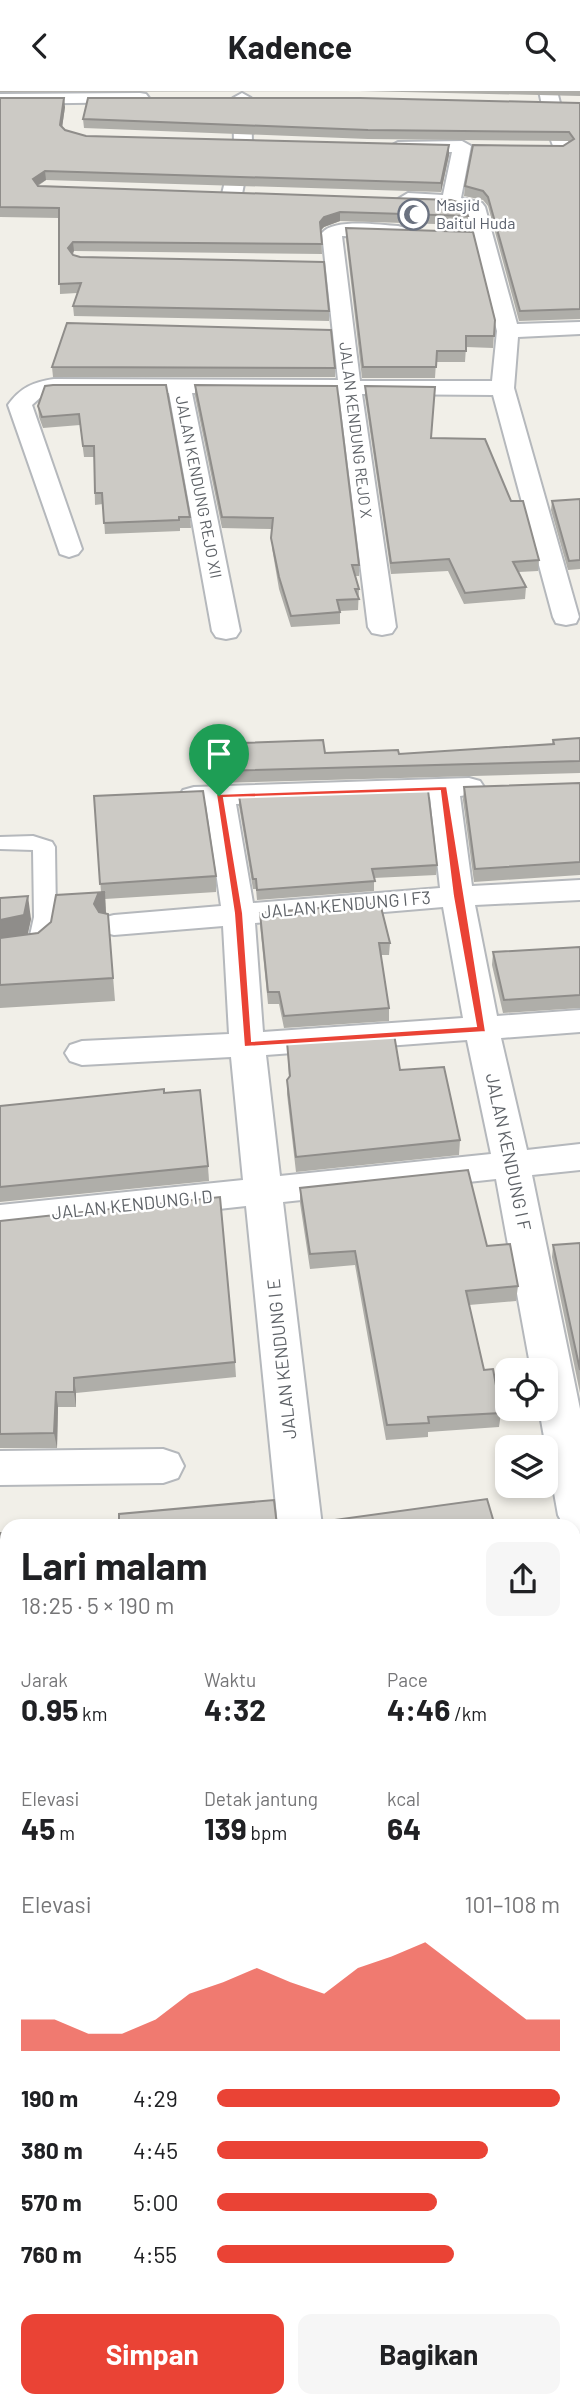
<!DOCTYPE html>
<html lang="id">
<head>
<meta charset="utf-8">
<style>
	:root { --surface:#fff; --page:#f6f6f6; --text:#202124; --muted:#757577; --accent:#ea4335 }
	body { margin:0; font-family:Barlow,sans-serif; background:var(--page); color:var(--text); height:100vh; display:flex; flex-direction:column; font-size:26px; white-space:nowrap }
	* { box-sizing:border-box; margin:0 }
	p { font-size:23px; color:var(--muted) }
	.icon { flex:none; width:38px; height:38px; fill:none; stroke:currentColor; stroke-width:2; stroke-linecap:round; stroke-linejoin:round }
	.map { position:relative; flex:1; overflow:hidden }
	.sheet { position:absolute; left:0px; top:1428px; width:581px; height:889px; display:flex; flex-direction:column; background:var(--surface); border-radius:21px 21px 0 0; box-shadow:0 4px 10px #0003 }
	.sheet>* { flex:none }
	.fabs { position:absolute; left:495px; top:1267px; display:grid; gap:14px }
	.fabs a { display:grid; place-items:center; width:63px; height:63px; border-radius:14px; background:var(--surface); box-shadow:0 4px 10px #0003; font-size:35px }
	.pin { position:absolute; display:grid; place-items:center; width:60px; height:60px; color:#fff; margin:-72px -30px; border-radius:50% 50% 50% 0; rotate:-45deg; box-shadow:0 0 7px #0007 }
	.pin .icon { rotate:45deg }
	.round { display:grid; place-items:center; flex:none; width:74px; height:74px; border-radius:14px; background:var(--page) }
	.summary { display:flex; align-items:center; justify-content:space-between; height:119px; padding:0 21px }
	h1 { font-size:38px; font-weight:700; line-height:52px }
	.stats { display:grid; grid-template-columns:repeat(3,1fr); gap:10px; height:119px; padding:7px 21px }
	.stats div { display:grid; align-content:center }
	.stats b { font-size:30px; font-weight:700 }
	.stats small { font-size:19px; font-weight:400 }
	.stats p { font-size:19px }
	.chart { height:196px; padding:14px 21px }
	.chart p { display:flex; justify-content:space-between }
	.chart svg { width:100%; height:126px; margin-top:7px; fill:var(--accent); opacity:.7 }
	.button { display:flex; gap:14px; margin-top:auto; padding:14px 21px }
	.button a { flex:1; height:80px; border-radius:14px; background:var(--accent); color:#fff; font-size:28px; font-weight:700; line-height:80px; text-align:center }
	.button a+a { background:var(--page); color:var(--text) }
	ul { padding:0 21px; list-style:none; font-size:23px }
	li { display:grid; grid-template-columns:112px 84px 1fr; align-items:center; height:52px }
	li i { height:18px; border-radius:9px; background:var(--accent) }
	header { display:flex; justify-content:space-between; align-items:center; height:91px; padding:0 21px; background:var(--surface); font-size:32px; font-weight:700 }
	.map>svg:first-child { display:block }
</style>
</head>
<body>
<header><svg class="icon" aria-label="back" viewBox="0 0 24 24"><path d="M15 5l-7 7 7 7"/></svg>Kadence<svg class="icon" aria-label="search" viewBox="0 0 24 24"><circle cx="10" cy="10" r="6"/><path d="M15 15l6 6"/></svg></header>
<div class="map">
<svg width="580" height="2317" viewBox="0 0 580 2317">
	<rect width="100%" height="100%" fill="#f1efe8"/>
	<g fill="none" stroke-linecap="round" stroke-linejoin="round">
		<defs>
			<polygon id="service" points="33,745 52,751 55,756 56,826 51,853 39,863 0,868 0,854 29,849 34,826 33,759 0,758 0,746"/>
			<g id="minor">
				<path d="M 539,0 L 557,0 L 571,56 L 580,66 L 580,83 C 550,75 545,25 539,0 Z"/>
				<polygon points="140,2 146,3 149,7 146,11 0,13 0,3"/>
				<polygon points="242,2 251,7 252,52 242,103 232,109 222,103 234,52 233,7"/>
				<path d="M 462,50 L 471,55 L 461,107 L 482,112 L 485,116 L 517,233 L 580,231 L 580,243 L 518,246 L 514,297 L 579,526 L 576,532 L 566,534 L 556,532 L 553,526 L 493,304 L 362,303 L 396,536 L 392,542 L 382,544 L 372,542 L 368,536 L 339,303 L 192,302 L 240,540 L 236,546 L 226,548 L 216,546 L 212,540 L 169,302 L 54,302 L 43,304 L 32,314 L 82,458 L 78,463 L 69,466 L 60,463 L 8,314 C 20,297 33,291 54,288 L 338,289 L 322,142 C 334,127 380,134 398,135 L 405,137 L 408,141 L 405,145 L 398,147 L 342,145 L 360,290 L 492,290 L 497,240 L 466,120 C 450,116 407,118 398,108 L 408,102 L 443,104 L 452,61 L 398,61 L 389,56 L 398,51 Z"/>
				<path d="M 469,687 L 480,690 L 484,696 L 480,702 L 460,705 L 472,795 L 580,789 L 580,809 L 475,814 L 497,925 L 580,919 L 580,941 L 501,947 L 527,1059 L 580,1053 L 580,1079 L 532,1084 L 580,1318 L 580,1442 L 574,1440 L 574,1435 L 564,1435 L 558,1424 L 539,1318 L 546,1318 L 546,1279 L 531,1279 L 496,1088 L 283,1111 L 322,1435 L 278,1435 L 246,1115 L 0,1142 L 0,1114 L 243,1089 L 231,966 L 82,974 L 70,970 L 65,962 L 70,954 L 82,950 L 229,943 L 223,835 L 114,844 L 102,841 L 98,834 L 102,827 L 114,824 L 221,815 L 206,714 L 183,711 L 179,705 L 183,699 L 194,696 ZM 430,706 L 440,797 L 253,812 L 236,713 ZM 443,816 L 463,927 L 263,941 L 255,832 ZM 467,949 L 491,1063 L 280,1085 L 266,964 Z"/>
				<polygon points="163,1358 178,1363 184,1375 178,1387 163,1392 0,1394 0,1360"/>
				<polygon points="7,1596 7,1638 0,1639 0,1597"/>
				<rect x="0" y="1859" width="7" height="50"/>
				<rect x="368" y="2310" width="60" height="7"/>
			</g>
		</defs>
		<!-- service casing -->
		<use href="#service" stroke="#b5b8bc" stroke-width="4"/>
		<!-- minor casing -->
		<use href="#minor" stroke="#b5b8bc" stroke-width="4"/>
		<!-- service -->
		<use href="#service" fill="#fff" fill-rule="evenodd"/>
		<!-- minor -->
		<use href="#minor" fill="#fff" fill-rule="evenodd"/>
	</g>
	<!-- wall -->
	<g fill="#afaea9">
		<polygon points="0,0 580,0 580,5 360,0 0,1"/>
		<polygon points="0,7 65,16 62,36 65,39 86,45 449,64 441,101 46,89 38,95 468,125 467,134 340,130 324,136 321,139 322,163 74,160 73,164 329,220 329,230 74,225 73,215 77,202 60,203 59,127 0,126"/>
		<polygon points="580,12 580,228 519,230 488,115 483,109 464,105 465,95 563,55 569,52 568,50 368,48 84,37 83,28"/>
		<polygon points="346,137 495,229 493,257 466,256 465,271 436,271 435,287 362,287 346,148"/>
		<polygon points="67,232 335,277 335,286 53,286 52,276"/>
		<polygon points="53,294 190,426 191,437 180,437 180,440 105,443 103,413 95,414 94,366 84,366 80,334 43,337 39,326 38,315"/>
		<polygon points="195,294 359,474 359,485 355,485 359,498 358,519 340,520 340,533 291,536 279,498 272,457 272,438 222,437 195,305"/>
		<polygon points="365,295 511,410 539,469 538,480 519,481 526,496 525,508 464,513 448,480 391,483 365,306"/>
		<polygon points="580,408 580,478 568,479 551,419 552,410"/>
		<polygon points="580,647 580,682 216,692 213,653 325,662 399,663 552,653 553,649"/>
		<polygon points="580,692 580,784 474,791 463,709 464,696"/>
		<polygon points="94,705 216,785 216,801 105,808 106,823 108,823 115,910 0,917 0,807 31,828 27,844 38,842 101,801"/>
		<polygon points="239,705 437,774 436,784 374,787 374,800 257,809 256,798 253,798 239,715"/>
		<polygon points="260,822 390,852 389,864 381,864 389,917 389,930 284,937 279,913 268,913 260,834"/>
		<polygon points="580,856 580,917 503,922 492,874 493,861"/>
		<polygon points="287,951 400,979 460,1049 459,1064 296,1081 287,1003 287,989 289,987"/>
		<polygon points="164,1002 208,1075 209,1090 0,1111 0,1015"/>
		<polygon points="300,1097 487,1155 518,1195 516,1210 469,1214 484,1279 501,1322 499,1336 428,1341 428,1346 386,1349 355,1174 310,1178 300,1112"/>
		<polygon points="0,1130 235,1271 236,1286 76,1302 76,1316 58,1316 57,1357 0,1357"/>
		<polygon points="580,1152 580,1302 552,1166 553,1154"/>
		<polygon points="0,1442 7,1442 7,1707 0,1707 0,1628 6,1626 7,1593 0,1596"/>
		<polygon points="580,1775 580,1843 574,1844 574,1776"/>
		<rect x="0" y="2034" width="7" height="135"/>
	</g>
	<!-- shaded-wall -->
	<g fill="#8f8d8a">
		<polygon points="64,7 65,16 61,44 60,34"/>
		<polygon points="449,54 449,64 441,101 441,92"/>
		<polygon points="45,80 46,89 33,97 33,88"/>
		<polygon points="340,121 340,130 324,136 320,140 320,131 324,126"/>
		<polygon points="73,151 74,160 68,167 68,157"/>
		<polygon points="105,801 106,823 100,826 94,813 98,803"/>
		<polygon points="28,805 31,828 27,847 0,852 0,829"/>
		<polygon points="74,1287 76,1302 76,1316 74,1301"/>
		<polygon points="56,1301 58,1316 57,1357 54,1342"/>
		<polygon points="4,1580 7,1593 0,1596 0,1581"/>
		<polygon points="580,2186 580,2196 574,2198 574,2188"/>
	</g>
	<!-- building -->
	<g fill="#cccac5" stroke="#8f8d8a" stroke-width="2">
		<polygon points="0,7 64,7 60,34 65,39 86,45 449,54 441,92 45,80 33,88 38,95 451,109 464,113 468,125 340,121 324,126 320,131 322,153 73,151 68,157 73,164 80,166 324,171 329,220 73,215 81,192 59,193 59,117 0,116"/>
		<polygon points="88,7 360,7 580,12 580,218 520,220 488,106 483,100 465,95 473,54 563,55 574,48 569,41 368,39 83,28"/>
		<polygon points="346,137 473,141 495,229 494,245 466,245 466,260 437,260 436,276 363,276"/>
		<polygon points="67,232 331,239 335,277 52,276"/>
		<polygon points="53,294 166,294 190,426 179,426 179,429 104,432 102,402 95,402 94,355 83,355 79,323 42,326 38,315 45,295"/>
		<polygon points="195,294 337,295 359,474 352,474 359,498 355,498 359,508 337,509 340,521 291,525 279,486 271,447 273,427 222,426"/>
		<polygon points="365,295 435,296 431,347 485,348 511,410 523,410 539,469 513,471 526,496 465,502 449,468 391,472"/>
		<polygon points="580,408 580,469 569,470 552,410"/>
		<polygon points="580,647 580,670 216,680 213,653 323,649 325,662 398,659 399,663 554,653 553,649"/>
		<polygon points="580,692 580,771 475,778 464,696"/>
		<polygon points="428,699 437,774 372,778 375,790 257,799 256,788 253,788 239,705"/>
		<polygon points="203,700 216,785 100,793 94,705"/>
		<polygon points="105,801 98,803 94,813 99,821 108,823 113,887 0,894 0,847 38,842 51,831 56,804"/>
		<polygon points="28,805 24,824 0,829 0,807"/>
		<polygon points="380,812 390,852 379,852 389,917 284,925 279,901 268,901 260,822"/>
		<polygon points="580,856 580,904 504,909 493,861"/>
		<polygon points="394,943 400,979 444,976 460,1049 296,1066 287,989 290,985 287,951"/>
		<polygon points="164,998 164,1002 200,999 208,1075 0,1096 0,1015"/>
		<polygon points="468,1079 487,1155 510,1153 518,1195 466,1200 484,1279 493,1278 501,1322 428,1326 429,1332 387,1334 355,1160 310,1163 300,1097"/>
		<polygon points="220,1106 235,1271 74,1287 74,1301 56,1301 54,1342 0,1343 0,1130"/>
		<polygon points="580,1152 580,1279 553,1154"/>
		<polygon points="487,1408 495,1435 291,1435"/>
		<polygon points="274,1409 277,1435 119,1435 119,1423"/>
		<polygon points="0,1442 7,1442 7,1694 0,1694 0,1628 6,1626 7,1582 4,1580 0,1581"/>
		<polygon points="580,1775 580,1835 574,1836 574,1776"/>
		<polygon points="580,1952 580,2186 574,2188 574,1953"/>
		<polygon points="0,2034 7,2034 7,2156 0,2157"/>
		<polygon points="49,2310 186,2310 187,2317 50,2317"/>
		<polygon points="417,2310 559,2310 561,2317 418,2317"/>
	</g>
	<!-- route -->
	<path fill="#ea4335" stroke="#fff" stroke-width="2" fill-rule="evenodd" d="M 447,695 L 486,941 L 244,956 L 234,822 L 216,703 ZM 440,700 L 453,805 L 476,935 L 252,950 L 243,822 L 224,707 Z"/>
	<!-- icons -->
	<defs>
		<symbol id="mosque-ring" viewBox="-11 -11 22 22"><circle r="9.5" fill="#fff" stroke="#6b7280" stroke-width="1.5"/><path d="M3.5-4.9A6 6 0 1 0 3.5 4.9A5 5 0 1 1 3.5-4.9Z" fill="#6b7280"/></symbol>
	</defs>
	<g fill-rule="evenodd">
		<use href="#mosque-ring" x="396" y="106" width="35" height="35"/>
	</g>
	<g text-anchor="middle" stroke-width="5" stroke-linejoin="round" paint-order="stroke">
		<!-- far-worship labels -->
		<g font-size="16" fill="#5b616d" stroke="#fff" text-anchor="start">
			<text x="436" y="120">Masjid<tspan x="436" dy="18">Baitul Huda</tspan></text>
		</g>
		<!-- far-street labels -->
		<g font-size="16" fill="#5f6368" stroke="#fff">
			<text transform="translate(356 339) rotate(83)" y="6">JALAN KENDUNG REJO X</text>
			<text transform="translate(199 396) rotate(79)" y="6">JALAN KENDUNG REJO XII</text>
		</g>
		<!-- street labels -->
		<g font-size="18" fill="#5f6368" stroke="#fff">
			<text transform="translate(346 814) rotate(-5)" y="6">JALAN KENDUNG I F3</text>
			<text transform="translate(508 1061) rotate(78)" y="6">JALAN KENDUNG I F</text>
			<text transform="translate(132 1114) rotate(-6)" y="6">JALAN KENDUNG I D</text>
			<text transform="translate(282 1268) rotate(-96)" y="6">JALAN KENDUNG I E</text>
		</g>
	</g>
</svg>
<div class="fabs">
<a><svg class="icon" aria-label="locate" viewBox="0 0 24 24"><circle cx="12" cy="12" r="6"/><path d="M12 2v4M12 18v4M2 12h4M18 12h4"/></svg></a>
<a><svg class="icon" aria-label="layers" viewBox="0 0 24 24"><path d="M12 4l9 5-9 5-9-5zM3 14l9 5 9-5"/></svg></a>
</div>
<div class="pin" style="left:219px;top:705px;background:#1e9e55"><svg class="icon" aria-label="arrive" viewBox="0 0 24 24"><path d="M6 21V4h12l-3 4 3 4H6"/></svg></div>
<section class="sheet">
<div class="summary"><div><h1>Lari malam</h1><p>18:25 · 5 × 190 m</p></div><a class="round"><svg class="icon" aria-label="share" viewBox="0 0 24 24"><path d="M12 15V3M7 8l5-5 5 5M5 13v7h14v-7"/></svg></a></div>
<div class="stats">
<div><p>Jarak</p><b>0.95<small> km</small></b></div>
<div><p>Waktu</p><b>4:32</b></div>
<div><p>Pace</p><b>4:46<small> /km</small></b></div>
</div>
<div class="stats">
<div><p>Elevasi</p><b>45<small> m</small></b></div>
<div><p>Detak jantung</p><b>139<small> bpm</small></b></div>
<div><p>kcal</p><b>64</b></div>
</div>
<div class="chart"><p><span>Elevasi</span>101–108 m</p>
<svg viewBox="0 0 160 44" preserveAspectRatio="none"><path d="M0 44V33L10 33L20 38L30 38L40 33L50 24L60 20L70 15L80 20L90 24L100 15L110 11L120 6L130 15L140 24L150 33L160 33V44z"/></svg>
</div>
<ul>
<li><b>190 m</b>4:29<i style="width:100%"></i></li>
<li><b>380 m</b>4:45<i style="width:79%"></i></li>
<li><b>570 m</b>5:00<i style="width:64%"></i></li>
<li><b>760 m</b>4:55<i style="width:69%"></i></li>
</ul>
<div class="button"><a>Simpan</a><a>Bagikan</a></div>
</section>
</div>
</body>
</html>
